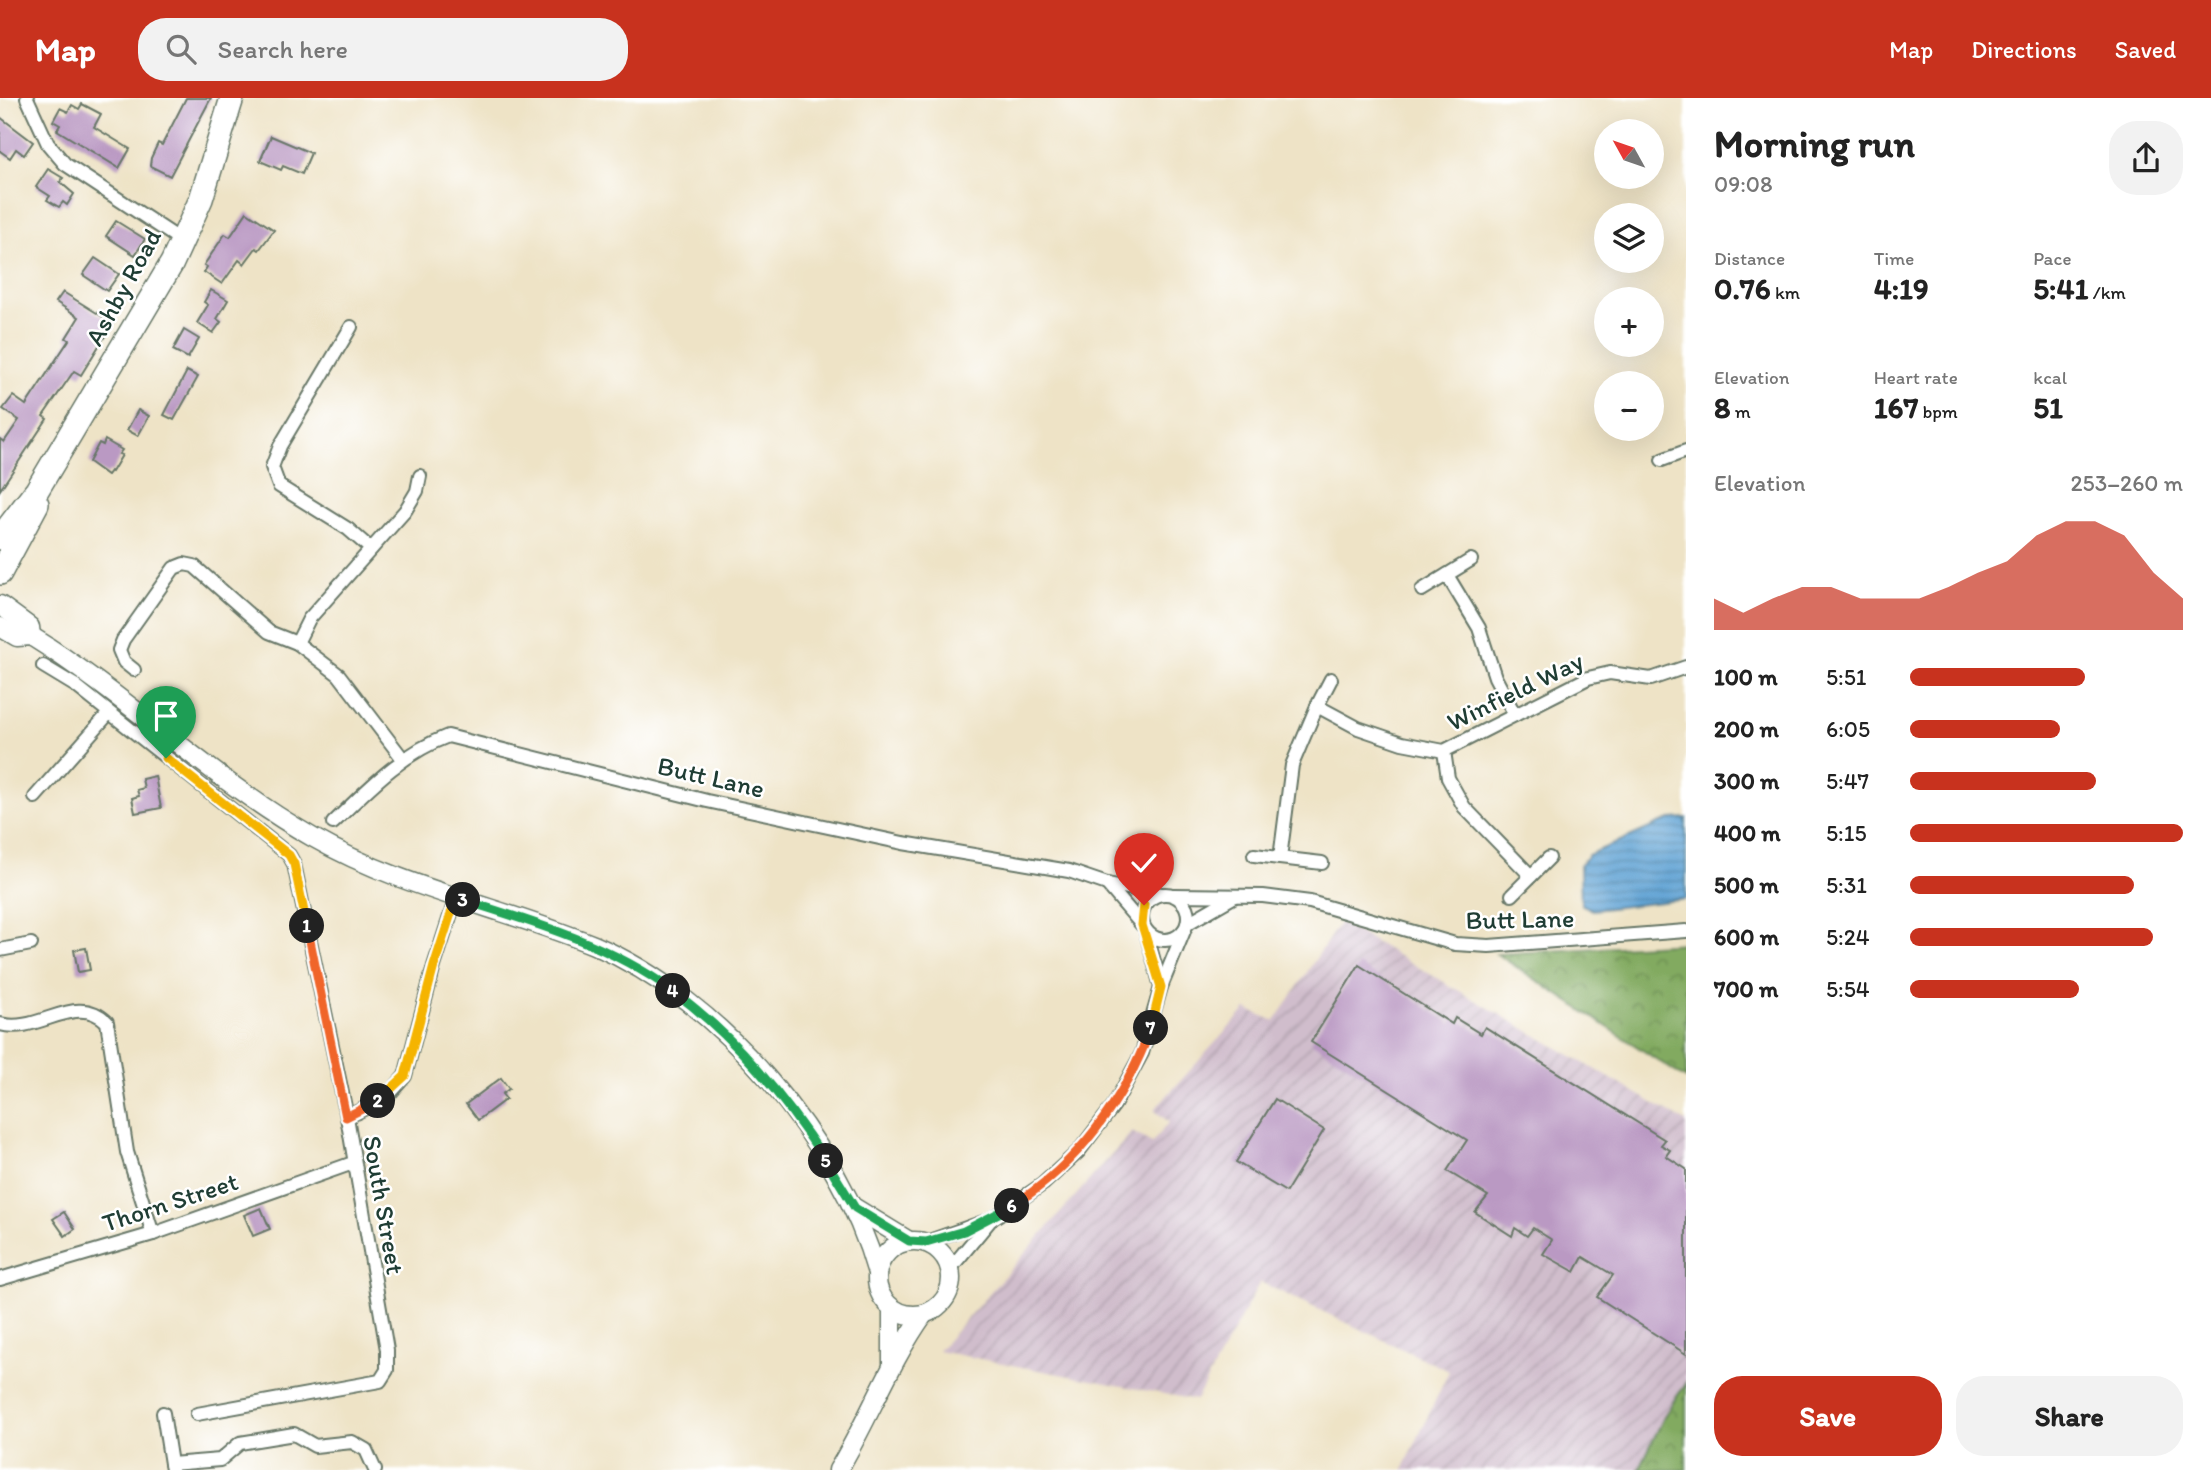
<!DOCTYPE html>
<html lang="en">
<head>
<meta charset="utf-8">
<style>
	:root { --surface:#fff; --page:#f2f2f2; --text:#222; --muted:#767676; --accent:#c8321e }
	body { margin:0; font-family:Itim,sans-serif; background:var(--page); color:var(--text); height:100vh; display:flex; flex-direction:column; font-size:26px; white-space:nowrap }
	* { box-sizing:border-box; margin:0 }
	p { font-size:23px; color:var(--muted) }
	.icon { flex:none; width:38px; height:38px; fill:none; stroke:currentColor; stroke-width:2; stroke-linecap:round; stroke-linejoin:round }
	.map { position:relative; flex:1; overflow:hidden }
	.drawer { display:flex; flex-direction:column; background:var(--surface); width:525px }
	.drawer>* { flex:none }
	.needle { width:46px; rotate:310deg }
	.fabs { position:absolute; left:1594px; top:21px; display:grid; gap:14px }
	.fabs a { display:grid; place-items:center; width:70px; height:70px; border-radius:50%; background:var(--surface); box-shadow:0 7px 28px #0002; font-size:35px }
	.pin { position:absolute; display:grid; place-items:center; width:60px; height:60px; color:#fff; margin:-72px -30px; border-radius:50% 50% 50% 0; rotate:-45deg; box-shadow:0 0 7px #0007 }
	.pin .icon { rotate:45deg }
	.km { position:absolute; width:35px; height:35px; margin:-18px; border-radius:50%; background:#222; color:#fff; font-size:19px; line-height:35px; text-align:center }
	.round { display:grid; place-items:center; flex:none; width:74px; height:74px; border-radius:28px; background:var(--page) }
	.overview { display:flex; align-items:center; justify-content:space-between; height:119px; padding:0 28px }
	h1 { font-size:38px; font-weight:700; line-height:52px }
	.metrics { display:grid; grid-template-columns:repeat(3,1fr); gap:10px; height:119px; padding:7px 28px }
	.metrics div { display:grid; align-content:center }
	.metrics b { font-size:30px; font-weight:700 }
	.metrics small { font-size:19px; font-weight:400 }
	.metrics p { font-size:19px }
	.chart { height:196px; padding:14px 28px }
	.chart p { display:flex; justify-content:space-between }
	.chart svg { width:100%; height:126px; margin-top:7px; fill:var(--accent); opacity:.7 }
	.action { display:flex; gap:14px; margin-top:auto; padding:14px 28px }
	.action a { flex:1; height:80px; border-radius:28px; background:var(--accent); color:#fff; font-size:28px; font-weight:700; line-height:80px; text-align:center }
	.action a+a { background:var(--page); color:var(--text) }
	ul { padding:0 28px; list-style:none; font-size:23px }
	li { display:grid; grid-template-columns:112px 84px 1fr; align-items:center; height:52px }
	li i { height:18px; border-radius:9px; background:var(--accent) }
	header { display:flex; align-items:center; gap:42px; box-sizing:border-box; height:98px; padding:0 35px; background:var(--accent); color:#fff }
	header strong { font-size:33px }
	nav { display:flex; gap:38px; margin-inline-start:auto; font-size:24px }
	.search { width:490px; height:63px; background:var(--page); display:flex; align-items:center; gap:18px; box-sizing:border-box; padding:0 24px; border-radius:28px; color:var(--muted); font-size:26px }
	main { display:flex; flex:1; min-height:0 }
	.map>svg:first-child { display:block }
</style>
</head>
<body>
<header>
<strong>Map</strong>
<div class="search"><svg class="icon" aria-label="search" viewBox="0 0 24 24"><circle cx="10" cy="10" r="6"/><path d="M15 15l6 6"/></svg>Search here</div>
<nav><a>Map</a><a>Directions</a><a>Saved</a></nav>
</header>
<main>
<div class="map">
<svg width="1686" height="1372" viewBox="0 0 1686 1372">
	<defs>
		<pattern id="industrial-furrows" width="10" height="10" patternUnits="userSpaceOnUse" patternTransform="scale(1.75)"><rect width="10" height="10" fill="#d0bdcc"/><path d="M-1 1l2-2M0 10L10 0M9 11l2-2" fill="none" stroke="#b2a3b0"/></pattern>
		<pattern id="forest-crowns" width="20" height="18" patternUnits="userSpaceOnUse" patternTransform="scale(1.75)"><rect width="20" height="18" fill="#82aa60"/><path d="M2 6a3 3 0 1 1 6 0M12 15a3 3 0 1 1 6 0" fill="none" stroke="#6a8c50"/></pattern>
		<pattern id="water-rules" width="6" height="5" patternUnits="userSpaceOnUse" patternTransform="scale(1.75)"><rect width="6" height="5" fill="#60a3d4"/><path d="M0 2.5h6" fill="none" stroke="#4f86ad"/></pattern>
	</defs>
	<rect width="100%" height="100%" fill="#fff"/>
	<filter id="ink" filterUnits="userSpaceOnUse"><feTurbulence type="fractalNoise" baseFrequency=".0143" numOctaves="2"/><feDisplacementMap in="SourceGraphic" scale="14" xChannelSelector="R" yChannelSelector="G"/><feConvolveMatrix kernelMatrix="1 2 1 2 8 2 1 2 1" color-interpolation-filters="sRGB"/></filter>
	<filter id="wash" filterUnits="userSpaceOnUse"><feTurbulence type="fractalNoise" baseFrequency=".00686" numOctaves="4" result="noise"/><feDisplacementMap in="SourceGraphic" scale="28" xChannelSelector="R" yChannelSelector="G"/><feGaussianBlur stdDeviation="1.57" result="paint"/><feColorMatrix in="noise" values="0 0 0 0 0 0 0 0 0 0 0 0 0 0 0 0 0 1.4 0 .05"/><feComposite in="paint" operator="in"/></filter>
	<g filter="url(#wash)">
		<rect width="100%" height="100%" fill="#eee3c6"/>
		<!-- industrial -->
		<polygon fill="url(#industrial-furrows)" points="1340,824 1686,1024 1686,1372 1403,1372 1449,1273 1260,1184 1196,1302 938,1253 1132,1034 1152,1045 1169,1024 1154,1012 1246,911 1275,923"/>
		<!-- forest -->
		<g fill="url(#forest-crowns)" stroke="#50744a" stroke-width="2">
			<polygon points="1686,845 1686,981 1497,856"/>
			<polygon points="1686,1285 1686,1372 1639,1372 1666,1315"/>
		</g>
		<!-- water -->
		<polygon fill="url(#water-rules)" stroke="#407084" stroke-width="2" points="1686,720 1686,801 1593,812 1581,806 1580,767 1588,757 1670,721"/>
		<g id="blocks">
			<!-- building -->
			<g fill="#ba99c3">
				<polygon points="186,0 211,0 170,78 150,68 151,60 158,45 162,47"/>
				<polygon points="82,6 101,16 94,29 130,51 119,70 57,32 60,27 53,23 60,10 68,14 72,7 79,11"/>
				<polygon points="0,19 33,44 24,57 16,51 10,60 0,53"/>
				<polygon points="271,38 311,55 302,76 283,68 281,72 260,63"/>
				<polygon points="48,71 63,80 60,84 74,96 67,107 63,104 59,109 47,102 50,98 36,89"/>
				<polygon points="247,114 274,132 259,152 256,150 244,166 239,162 222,186 204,174 207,169 204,167 225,136 230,139"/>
				<polygon points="116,123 145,141 135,157 106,138"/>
				<polygon points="95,160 119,176 107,193 83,177"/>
				<polygon points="211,192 228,202 217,221 221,224 213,235 197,225 208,207 204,204"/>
				<polygon points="63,194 113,225 81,277 74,273 43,318 47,321 0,392 0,341 4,344 19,322 3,311 13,298 26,307 69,242 66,240 79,219 56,204"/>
				<polygon points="184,232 199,241 188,260 173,252"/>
				<polygon points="187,273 198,279 174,322 164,317"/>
				<polygon points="138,312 149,318 138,338 127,332"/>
				<polygon points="105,342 122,352 119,356 122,357 112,374 110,373 107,377 89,364 99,345 103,347"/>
				<polygon points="155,678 161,710 135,715 132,700 139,698 137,692 144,690 142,681"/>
				<polygon points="86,850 90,872 78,874 74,852"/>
				<polygon points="1359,867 1452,926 1455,920 1481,936 1485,929 1665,1042 1661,1047 1670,1052 1666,1058 1686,1071 1686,1256 1597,1199 1613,1177 1583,1159 1575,1174 1543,1156 1552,1142 1533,1130 1527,1138 1515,1130 1512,1138 1475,1114 1488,1098 1447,1073 1467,1042 1311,944"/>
				<polygon points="501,980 509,991 502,996 506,1001 478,1022 466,1006"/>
				<polygon points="1275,1001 1324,1032 1286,1094 1236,1064"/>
				<polygon points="261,1110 270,1131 253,1138 244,1117"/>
				<polygon points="64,1114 75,1131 65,1138 53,1121"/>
			</g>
		</g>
	</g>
	<g filter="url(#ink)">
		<use href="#blocks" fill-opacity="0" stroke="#677767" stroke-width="2"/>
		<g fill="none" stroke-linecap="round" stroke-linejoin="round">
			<defs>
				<g id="street">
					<polyline points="27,0 48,46 65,66 182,143"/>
					<polyline points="351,229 280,348 272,369 279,388 348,431 371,451"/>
					<polyline points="1662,362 1686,353"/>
					<polyline points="1447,477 1479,530 1495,579 1515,617"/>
					<polyline points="1422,492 1471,462"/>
					<polyline points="297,545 309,521 405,413 417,393 420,378"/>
					<polyline points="43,568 76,588 289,757 294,766 347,1019 387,1252 387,1272 380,1283 197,1316"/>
					<polyline points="134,572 124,564 119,552 123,542 174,470 184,466 194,468 269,534 297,545 339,577 403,661"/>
					<polyline points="1331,581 1317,608 1358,630 1402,645 1444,653 1588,580 1610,575 1651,581 1686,569"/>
					<polyline points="1444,653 1448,680 1464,709 1531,778"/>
					<polyline points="35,699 109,615"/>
					<path d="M 333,725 C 368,691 402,655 448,638 L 707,703 L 903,745 L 1069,773 L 1107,786 L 1161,796"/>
					<polyline points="1254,757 1322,765"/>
					<polyline points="1280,760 1292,667 1317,608"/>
					<polyline points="1107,786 1142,827"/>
					<circle cx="1165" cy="819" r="23"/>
					<polyline points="1173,797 1263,798 1310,804 1455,846 1489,848 1686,833"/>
					<polyline points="1512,797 1549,760"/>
					<polyline points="1188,825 1235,798"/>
					<polyline points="1146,834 1161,889"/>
					<polyline points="0,852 31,846"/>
					<path d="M 0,926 C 38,937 76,893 107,924 L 127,1054 L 153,1136"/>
					<polyline points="347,1019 386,1000 405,978 434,868 456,800"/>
					<polyline points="926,1144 992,1121 1043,1086 1079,1053 1114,1007 1142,955 1161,889 1184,833"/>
					<polyline points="950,1171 989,1124"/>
					<polyline points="0,1181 153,1136 353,1065"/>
					<polyline points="163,1315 172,1372"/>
					<polyline points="171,1366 220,1362 240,1345 294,1336 315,1348 352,1344 366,1352 375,1372"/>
				</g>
				<g id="secondary">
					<polyline points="0,507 30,529 31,538"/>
					<path d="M 0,529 L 17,539 L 31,538 C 129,599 212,682 312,739 C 401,790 501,809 594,847 C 720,901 840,1043 877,1175"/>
					<polyline points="855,1110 909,1143"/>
					<circle cx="914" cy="1180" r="37"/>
					<polyline points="892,1265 892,1210"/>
					<path d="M 838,1372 C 869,1321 889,1265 924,1216"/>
				</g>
				<g id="highway">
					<polyline points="0,440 37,392 172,165 201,101 232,0"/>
					<polyline points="0,475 37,406"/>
				</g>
			</defs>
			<!-- street casing -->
			<use href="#street" stroke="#677767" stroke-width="16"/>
			<!-- secondary casing -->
			<use href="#secondary" stroke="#677767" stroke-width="21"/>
			<!-- highway casing -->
			<use href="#highway" stroke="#677767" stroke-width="26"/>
			<!-- street -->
			<use href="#street" stroke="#fff" stroke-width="12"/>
			<!-- secondary -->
			<use href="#secondary" stroke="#fff" stroke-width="18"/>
			<!-- highway -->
			<use href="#highway" stroke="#fff" stroke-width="23"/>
		</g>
	</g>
	<g fill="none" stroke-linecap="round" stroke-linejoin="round" filter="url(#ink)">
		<defs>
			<polyline id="split-1" points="166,660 289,757 294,766 307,828"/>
			<polyline id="split-2" points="307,828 346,1019 378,1003"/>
			<polyline id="split-3" points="378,1003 405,978 434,868 456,800 463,802"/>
			<path id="split-4" d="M 463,802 C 537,825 610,847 673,893"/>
			<path id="split-5" d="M 673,893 C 736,940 783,997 826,1063"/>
			<polyline id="split-6" points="826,1063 855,1110 909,1143 926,1144 964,1133 1012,1108"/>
			<path id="split-7" d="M 1012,1108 C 1078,1066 1124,1003 1151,930"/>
			<polyline id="split-8" points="1144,807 1142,827 1161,889 1151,930"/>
		</defs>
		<!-- split-1 casing -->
		<use href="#split-1" stroke="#fff" stroke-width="14"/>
		<!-- split-2 casing -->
		<use href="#split-2" stroke="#fff" stroke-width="14"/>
		<!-- split-3 casing -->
		<use href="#split-3" stroke="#fff" stroke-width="14"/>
		<!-- split-4 casing -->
		<use href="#split-4" stroke="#fff" stroke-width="14"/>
		<!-- split-5 casing -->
		<use href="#split-5" stroke="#fff" stroke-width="14"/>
		<!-- split-6 casing -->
		<use href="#split-6" stroke="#fff" stroke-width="14"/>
		<!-- split-7 casing -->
		<use href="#split-7" stroke="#fff" stroke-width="14"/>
		<!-- split-8 casing -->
		<use href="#split-8" stroke="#fff" stroke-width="14"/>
		<!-- split-1 -->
		<use href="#split-1" stroke="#f5b400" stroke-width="9"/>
		<!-- split-2 -->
		<use href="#split-2" stroke="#f0652b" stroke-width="9"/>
		<!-- split-3 -->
		<use href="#split-3" stroke="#f5b400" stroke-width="9"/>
		<!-- split-4 -->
		<use href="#split-4" stroke="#22a559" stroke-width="9"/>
		<!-- split-5 -->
		<use href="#split-5" stroke="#22a559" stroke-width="9"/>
		<!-- split-6 -->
		<use href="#split-6" stroke="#22a559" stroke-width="9"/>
		<!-- split-7 -->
		<use href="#split-7" stroke="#f0652b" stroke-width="9"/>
		<!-- split-8 -->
		<use href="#split-8" stroke="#f5b400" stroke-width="9"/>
	</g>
	<g text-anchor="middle" stroke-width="5" stroke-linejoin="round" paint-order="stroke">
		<!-- street labels -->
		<g font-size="26" fill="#1f3d34" stroke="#fff">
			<text transform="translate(123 189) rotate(-61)" y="9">Ashby Road</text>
			<text transform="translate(1515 593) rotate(-26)" y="9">Winfield Way</text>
			<text transform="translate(711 679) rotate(13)" y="9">Butt Lane</text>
			<text transform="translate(1520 821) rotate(-1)" y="9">Butt Lane</text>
			<text transform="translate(170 1104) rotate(-18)" y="9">Thorn Street</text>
			<text transform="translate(384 1107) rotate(80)" y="9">South Street</text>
		</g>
	</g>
</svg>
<div class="fabs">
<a><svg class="needle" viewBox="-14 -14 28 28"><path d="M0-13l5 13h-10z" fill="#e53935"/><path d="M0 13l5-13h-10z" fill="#767676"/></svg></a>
<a><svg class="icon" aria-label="layers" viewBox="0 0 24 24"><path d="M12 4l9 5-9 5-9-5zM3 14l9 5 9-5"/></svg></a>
<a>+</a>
<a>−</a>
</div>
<div class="pin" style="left:166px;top:660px;background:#1e9e55"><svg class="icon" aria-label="arrive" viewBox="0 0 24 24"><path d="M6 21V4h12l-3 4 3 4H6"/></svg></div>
<div class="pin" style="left:1144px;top:807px;background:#d93025"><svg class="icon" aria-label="check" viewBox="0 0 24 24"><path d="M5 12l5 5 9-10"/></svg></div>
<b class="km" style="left:307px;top:828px">1</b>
<b class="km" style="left:378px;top:1003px">2</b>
<b class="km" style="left:463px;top:802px">3</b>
<b class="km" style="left:673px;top:893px">4</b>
<b class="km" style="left:826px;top:1063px">5</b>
<b class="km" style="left:1012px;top:1108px">6</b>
<b class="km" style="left:1151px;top:930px">7</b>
</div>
<section class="drawer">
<div class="overview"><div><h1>Morning run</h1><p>09:08</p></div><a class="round"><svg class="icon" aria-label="share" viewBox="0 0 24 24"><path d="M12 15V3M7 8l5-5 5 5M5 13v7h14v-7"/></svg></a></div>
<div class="metrics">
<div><p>Distance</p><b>0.76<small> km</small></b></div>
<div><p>Time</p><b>4:19</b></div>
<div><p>Pace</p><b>5:41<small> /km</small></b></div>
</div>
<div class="metrics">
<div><p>Elevation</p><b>8<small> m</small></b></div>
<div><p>Heart rate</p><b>167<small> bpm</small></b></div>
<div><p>kcal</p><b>51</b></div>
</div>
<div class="chart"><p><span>Elevation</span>253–260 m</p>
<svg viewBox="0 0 160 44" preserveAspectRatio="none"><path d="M0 44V33L10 38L20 33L30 29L40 29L50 33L60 33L70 33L80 29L90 24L100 20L110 11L120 6L130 6L140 11L150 24L160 33V44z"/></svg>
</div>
<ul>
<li><b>100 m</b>5:51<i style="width:64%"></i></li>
<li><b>200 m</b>6:05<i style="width:55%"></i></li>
<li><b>300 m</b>5:47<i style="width:68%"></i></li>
<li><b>400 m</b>5:15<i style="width:100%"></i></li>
<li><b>500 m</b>5:31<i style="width:82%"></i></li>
<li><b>600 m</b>5:24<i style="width:89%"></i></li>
<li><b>700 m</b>5:54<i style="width:62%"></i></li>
</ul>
<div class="action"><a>Save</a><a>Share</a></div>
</section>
</main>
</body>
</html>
